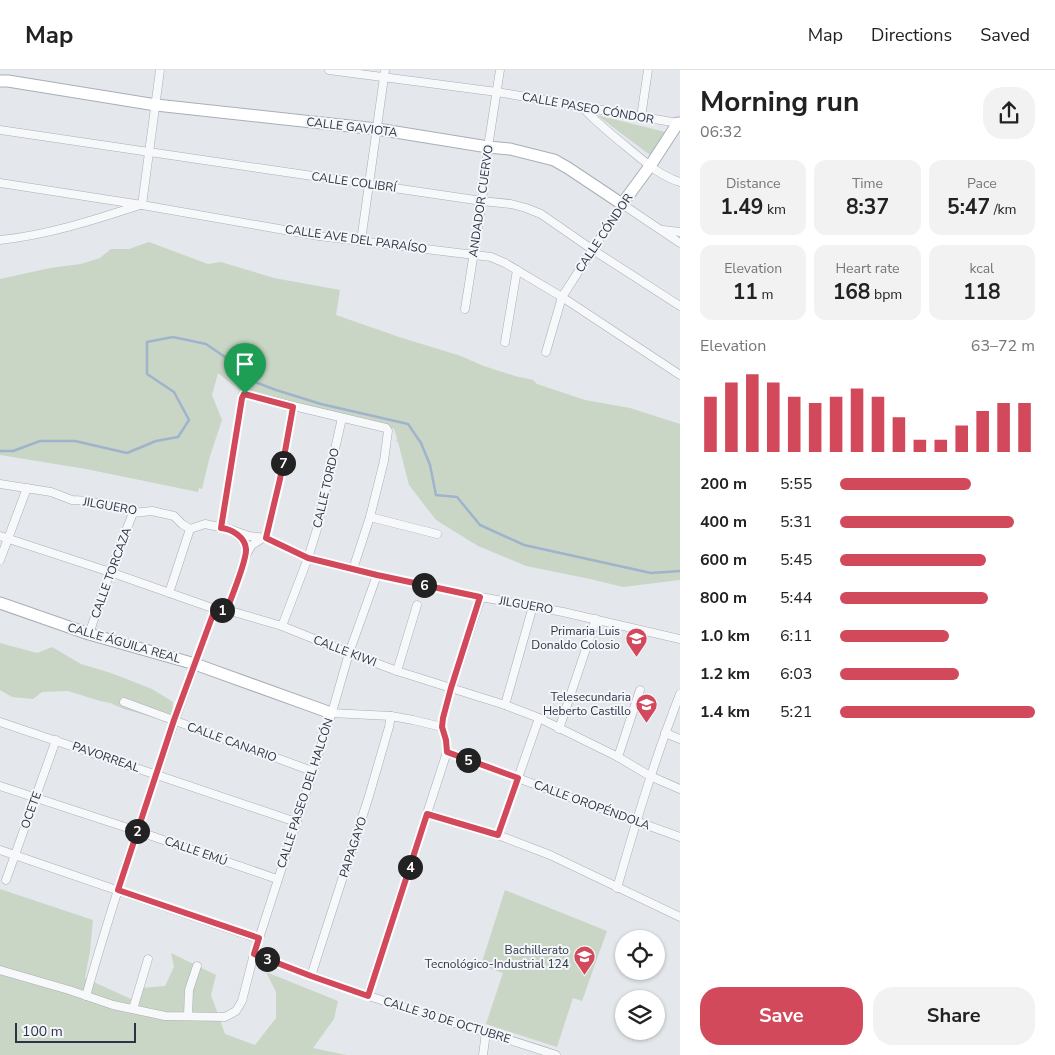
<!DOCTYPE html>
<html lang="en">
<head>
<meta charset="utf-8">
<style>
	:root { --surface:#fff; --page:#f2f2f2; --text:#222; --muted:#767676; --line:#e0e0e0; --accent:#d1495b }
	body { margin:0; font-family:"Nunito Sans",sans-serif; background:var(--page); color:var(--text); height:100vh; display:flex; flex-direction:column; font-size:19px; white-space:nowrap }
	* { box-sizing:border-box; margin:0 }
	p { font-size:16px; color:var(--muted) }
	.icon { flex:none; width:28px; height:28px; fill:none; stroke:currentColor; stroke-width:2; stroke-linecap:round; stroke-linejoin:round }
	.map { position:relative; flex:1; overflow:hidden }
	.panel { display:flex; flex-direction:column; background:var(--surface); width:375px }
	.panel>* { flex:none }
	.fabs { position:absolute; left:615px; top:860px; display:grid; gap:10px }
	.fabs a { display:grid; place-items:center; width:50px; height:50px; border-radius:50%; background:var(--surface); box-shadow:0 1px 4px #0004; font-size:25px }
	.scale { position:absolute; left:15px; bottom:12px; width:121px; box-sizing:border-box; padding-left:5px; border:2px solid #2b3445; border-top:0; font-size:14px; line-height:18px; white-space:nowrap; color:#2b3445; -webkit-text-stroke:4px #f4f6f9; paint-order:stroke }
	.pin { position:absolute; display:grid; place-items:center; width:42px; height:42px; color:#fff; margin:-51px -21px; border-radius:50% 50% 50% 0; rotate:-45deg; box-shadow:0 0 5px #0007 }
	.pin .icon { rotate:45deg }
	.km { position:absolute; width:25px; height:25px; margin:-12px; border-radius:50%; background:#222; color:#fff; font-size:14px; line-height:25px; text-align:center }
	.round { display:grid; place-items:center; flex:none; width:52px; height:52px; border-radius:20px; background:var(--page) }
	.overview { display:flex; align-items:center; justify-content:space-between; height:85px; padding:0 20px }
	h1 { font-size:28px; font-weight:700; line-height:38px }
	.figures { display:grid; grid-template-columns:repeat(3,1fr); gap:8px; height:85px; padding:5px 20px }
	.figures div { display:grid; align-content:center; border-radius:12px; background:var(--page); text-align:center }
	.figures b { font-size:21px; font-weight:700 }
	.figures small { font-size:14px; font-weight:400 }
	.figures p { font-size:14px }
	.chart { height:140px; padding:10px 20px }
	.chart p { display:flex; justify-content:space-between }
	.chart svg { width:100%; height:90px; margin-top:5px; stroke:var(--accent); stroke-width:6 }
	.primary-button { display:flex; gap:10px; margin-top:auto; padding:10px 20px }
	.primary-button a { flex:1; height:58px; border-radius:20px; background:var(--accent); color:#fff; font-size:20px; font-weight:700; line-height:58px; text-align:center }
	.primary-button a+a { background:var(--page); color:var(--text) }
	ul { padding:0 20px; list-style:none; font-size:16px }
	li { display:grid; grid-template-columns:80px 60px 1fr; align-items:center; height:38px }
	li i { height:12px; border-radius:6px; background:var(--accent) }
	header { display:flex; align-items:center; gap:30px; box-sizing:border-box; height:70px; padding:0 25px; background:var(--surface); border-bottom:1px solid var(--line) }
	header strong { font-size:24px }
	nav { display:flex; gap:28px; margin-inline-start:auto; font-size:18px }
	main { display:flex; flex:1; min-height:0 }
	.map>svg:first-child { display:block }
</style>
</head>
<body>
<header>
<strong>Map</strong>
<nav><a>Map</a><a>Directions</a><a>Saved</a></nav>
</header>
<main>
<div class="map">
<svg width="680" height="985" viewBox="0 0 680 985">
	<rect width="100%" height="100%" fill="#e4e7ec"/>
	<!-- green -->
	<g fill="#c9d6c5">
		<polygon points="597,45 665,62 650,85"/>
		<polygon points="149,172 208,194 221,192 274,208 340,220 336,245 399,267 461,286 481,295 515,306 533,310 537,314 585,330 630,338 680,354 680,510 623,517 590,509 526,496 478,476 436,450 409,415 398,372 396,371 397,368 394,359 239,320 218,303 212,325 222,350 210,386 202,419 199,418 198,422 86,399 0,385 0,209 50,198 81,194 100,188 111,179 129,179"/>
		<polygon points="0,573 37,583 52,577 81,594 111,603 152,619 173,632 172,646 155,648 124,639 110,633 100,631 68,621 42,622 33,629 12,627 0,620"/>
		<polygon points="0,819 93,850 90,881 85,908 131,929 141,918 165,916 174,897 171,883 216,905 211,925 225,964 255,975 276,948 276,922 266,902 338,931 334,949 313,978 346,985 0,985"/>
		<polygon points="505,820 607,861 582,931 573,928 557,977 486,954 503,903 481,895"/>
	</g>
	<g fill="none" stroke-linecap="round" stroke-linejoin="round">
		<!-- stream -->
		<polyline stroke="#9fb4cc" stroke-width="2.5" points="0,381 13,381 40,371 75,371 127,383 156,371 178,367 189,350 174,322 147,304 147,272 173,267 206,274 225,287 239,306 276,320 321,334 408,354 421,373 430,395 436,425 457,427 480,455 524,475 651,503 680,501"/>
		<defs>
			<g id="street">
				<polyline points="329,0 497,22 678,53"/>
				<path d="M 582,37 C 596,52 612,65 628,78 C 645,92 660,106 680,112"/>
				<polyline points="641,47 648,0"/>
				<polyline points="0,60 482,131 511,134 526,138 541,144 593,180 680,236"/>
				<polyline points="0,113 142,135 319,166 491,187 505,193 562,227 680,305"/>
				<polyline points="142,135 160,0"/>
				<polyline points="663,160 680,162"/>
				<path d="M 0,170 C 48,165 94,150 140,135"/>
				<polyline points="361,171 385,0"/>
				<polyline points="465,239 482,131 488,77 500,0"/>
				<polyline points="505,272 517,200"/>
				<polyline points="546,282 562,227 622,134 680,173"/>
				<polyline points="0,414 51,422 72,430 91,431 102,435 123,438 133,443 152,441 174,446 182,454 190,459 205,454 229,459 249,466 266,468 308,488 377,505 481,527 563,542 680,569"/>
				<polyline points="370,447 437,464"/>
				<polyline points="221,458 242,328 243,324 386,358 388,361 384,391 370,447 353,499"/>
				<path d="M 235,463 C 243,468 246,475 246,484"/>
				<polyline points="0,466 110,502 215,539 227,540 282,556 349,583 397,601 505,635 539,648 618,687 650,706 680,719"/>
				<polyline points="266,468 280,409 293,337"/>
				<polyline points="0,490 27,418"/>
				<polyline points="169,523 190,459"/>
				<polyline points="227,540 247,483 252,475 263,468"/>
				<polyline points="282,556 308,488 317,459 342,348"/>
				<polyline points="89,564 110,502 133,443"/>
				<polyline points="397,601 417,535"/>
				<polyline points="124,632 312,701"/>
				<polyline points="505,635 533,536"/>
				<polyline points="331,643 391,646 413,650 442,657"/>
				<polyline points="0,652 296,752"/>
				<polyline points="559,659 596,549"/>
				<polyline points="665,663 680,669"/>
				<polyline points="447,682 561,724 680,767"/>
				<polyline points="618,687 640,620"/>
				<polyline points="0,716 137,761 277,809"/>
				<polyline points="427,744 498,765 550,785 680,847"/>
				<polyline points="498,765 539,648"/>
				<polyline points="0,780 259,869"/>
				<polyline points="6,810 56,670"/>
				<path d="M 617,818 C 636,752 655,688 680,624"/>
				<path d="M 254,884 C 291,898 328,912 366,925 C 429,946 493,964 556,985"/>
				<polyline points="0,900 69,920 113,935 165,946 225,947 236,941 242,931 254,884 333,639 349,583 377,505"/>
				<polyline points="311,906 369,726 389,657 391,646"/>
				<polyline points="368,925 447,682 446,670 442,657 443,648 451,618 481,527"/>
				<path d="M 86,926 C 123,795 168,667 215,539"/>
				<polyline points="133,939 148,889"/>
				<polyline points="188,946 189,920 197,896"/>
				<polyline points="483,985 486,962"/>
			</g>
			<g id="secondary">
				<polyline points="0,11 8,11 156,35 377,59 488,77 510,79 554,90 568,98 622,134 650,96 678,53 680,53"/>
				<polyline points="0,533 89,564 195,594 331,643"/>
			</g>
		</defs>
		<!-- street casing -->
		<use href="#street" stroke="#a9aeb7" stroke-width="9"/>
		<!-- secondary casing -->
		<use href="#secondary" stroke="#a9aeb7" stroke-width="13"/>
		<!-- street -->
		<use href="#street" stroke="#f7f8fa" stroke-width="8"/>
		<!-- secondary -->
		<use href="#secondary" stroke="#fff" stroke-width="11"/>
	</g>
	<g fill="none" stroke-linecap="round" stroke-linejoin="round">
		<defs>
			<path id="route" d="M 244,324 L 293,337 L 280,409 L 266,468 L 308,488 L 377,505 L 480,527 L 451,618 L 443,648 L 442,657 L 446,670 L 447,682 L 518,708 L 498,765 L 427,744 L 368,926 L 311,906 L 254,884 L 259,868 L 118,820 L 174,650 L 215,539 L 227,540 C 231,527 247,491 246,479 C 245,467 232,459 221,458 L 242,328 Z"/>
		</defs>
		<!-- route casing -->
		<use href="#route" stroke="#fff" stroke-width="10"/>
		<!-- route -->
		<use href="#route" stroke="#d1495b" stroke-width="6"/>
	</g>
	<!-- icons -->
	<defs>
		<symbol id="school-pin" viewBox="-11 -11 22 30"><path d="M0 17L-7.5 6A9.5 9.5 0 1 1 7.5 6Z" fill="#d1495b" stroke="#f4f6f9"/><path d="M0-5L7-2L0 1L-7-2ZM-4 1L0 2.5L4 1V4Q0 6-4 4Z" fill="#fff"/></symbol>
	</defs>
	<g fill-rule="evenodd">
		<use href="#school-pin" x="624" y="556" width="25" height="34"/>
		<use href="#school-pin" x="634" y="622" width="25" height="34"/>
		<use href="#school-pin" x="572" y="874" width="25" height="34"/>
	</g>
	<g text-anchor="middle" stroke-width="4" stroke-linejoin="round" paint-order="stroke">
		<!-- street labels -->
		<g font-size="12" fill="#2b3445" stroke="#f4f6f9">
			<text transform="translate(588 38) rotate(10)" y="4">CALLE PASEO CÓNDOR</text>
			<text transform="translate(352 57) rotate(7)" y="4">CALLE GAVIOTA</text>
			<text transform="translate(354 112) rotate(8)" y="4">CALLE COLIBRÍ</text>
			<text transform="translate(481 131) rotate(-82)" y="4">ANDADOR CUERVO</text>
			<text transform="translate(604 163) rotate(-56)" y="4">CALLE CÓNDOR</text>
			<text transform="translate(356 169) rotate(8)" y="4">CALLE AVE DEL PARAÍSO</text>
			<text transform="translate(326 418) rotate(-77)" y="4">CALLE TORDO</text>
			<text transform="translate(110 436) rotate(10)" y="4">JILGUERO</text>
			<text transform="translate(111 503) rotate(-70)" y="4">CALLE TORCAZA</text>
			<text transform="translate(526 535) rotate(10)" y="4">JILGUERO</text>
			<text transform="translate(124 573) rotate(16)" y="4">CALLE ÁGUILA REAL</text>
			<text transform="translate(345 581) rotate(21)" y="4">CALLE KIWI</text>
			<text transform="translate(232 672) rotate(20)" y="4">CALLE CANARIO</text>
			<text transform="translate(106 687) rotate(19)" y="4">PAVORREAL</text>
			<text transform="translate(305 723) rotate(-72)" y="4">CALLE PASEO DEL HALCÓN</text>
			<text transform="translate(592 735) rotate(20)" y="4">CALLE OROPÉNDOLA</text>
			<text transform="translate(31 740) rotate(-70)" y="4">OCETE</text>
			<text transform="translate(353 777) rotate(-72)" y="4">PAPAGAYO</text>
			<text transform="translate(196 781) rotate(19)" y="4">CALLE EMÚ</text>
			<text transform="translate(447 950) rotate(17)" y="4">CALLE 30 DE OCTUBRE</text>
		</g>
		<!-- poi labels -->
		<g font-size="12" fill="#2b3445" stroke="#f4f6f9" text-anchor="end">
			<text x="620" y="565">Primaria Luis<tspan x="620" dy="14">Donaldo Colosio</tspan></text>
			<text x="631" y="631">Telesecundaria<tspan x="631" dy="14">Heberto Castillo</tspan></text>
			<text x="569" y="884">Bachillerato<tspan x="569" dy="14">Tecnológico-Industrial 124</tspan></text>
		</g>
	</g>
</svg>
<div class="fabs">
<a><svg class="icon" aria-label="locate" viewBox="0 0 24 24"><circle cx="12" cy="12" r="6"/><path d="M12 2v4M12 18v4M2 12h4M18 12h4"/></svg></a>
<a><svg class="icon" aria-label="layers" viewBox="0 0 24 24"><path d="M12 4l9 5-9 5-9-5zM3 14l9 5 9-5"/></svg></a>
</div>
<div class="scale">100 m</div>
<div class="pin" style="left:245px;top:324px;background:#1e9e55"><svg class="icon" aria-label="arrive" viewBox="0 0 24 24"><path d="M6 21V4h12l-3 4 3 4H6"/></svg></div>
<b class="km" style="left:222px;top:540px">1</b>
<b class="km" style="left:137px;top:761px">2</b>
<b class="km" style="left:267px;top:889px">3</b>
<b class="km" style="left:410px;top:797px">4</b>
<b class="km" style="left:468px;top:690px">5</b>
<b class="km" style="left:424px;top:515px">6</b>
<b class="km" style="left:283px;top:393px">7</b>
</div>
<section class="panel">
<div class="overview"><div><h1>Morning run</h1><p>06:32</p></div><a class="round"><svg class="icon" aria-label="share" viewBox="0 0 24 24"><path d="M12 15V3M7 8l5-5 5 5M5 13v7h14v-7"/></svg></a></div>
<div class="figures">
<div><p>Distance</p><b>1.49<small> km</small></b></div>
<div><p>Time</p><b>8:37</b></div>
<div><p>Pace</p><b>5:47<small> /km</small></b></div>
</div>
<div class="figures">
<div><p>Elevation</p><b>11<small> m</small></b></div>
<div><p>Heart rate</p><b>168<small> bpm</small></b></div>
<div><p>kcal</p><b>118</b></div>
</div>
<div class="chart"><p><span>Elevation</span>63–72 m</p>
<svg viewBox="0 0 160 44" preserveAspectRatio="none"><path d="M5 44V17M15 44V10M25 44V6M35 44V10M45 44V17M55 44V20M65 44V17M75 44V13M85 44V17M95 44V27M105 44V38M115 44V38M125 44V31M135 44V24M145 44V20M155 44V20"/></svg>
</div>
<ul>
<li><b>200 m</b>5:55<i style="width:67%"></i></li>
<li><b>400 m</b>5:31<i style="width:89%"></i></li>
<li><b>600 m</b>5:45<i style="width:75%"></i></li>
<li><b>800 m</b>5:44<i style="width:76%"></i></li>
<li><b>1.0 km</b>6:11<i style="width:56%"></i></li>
<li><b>1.2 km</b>6:03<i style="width:61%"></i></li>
<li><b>1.4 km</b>5:21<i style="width:100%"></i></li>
</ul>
<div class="primary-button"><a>Save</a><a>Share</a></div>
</section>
</main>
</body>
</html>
